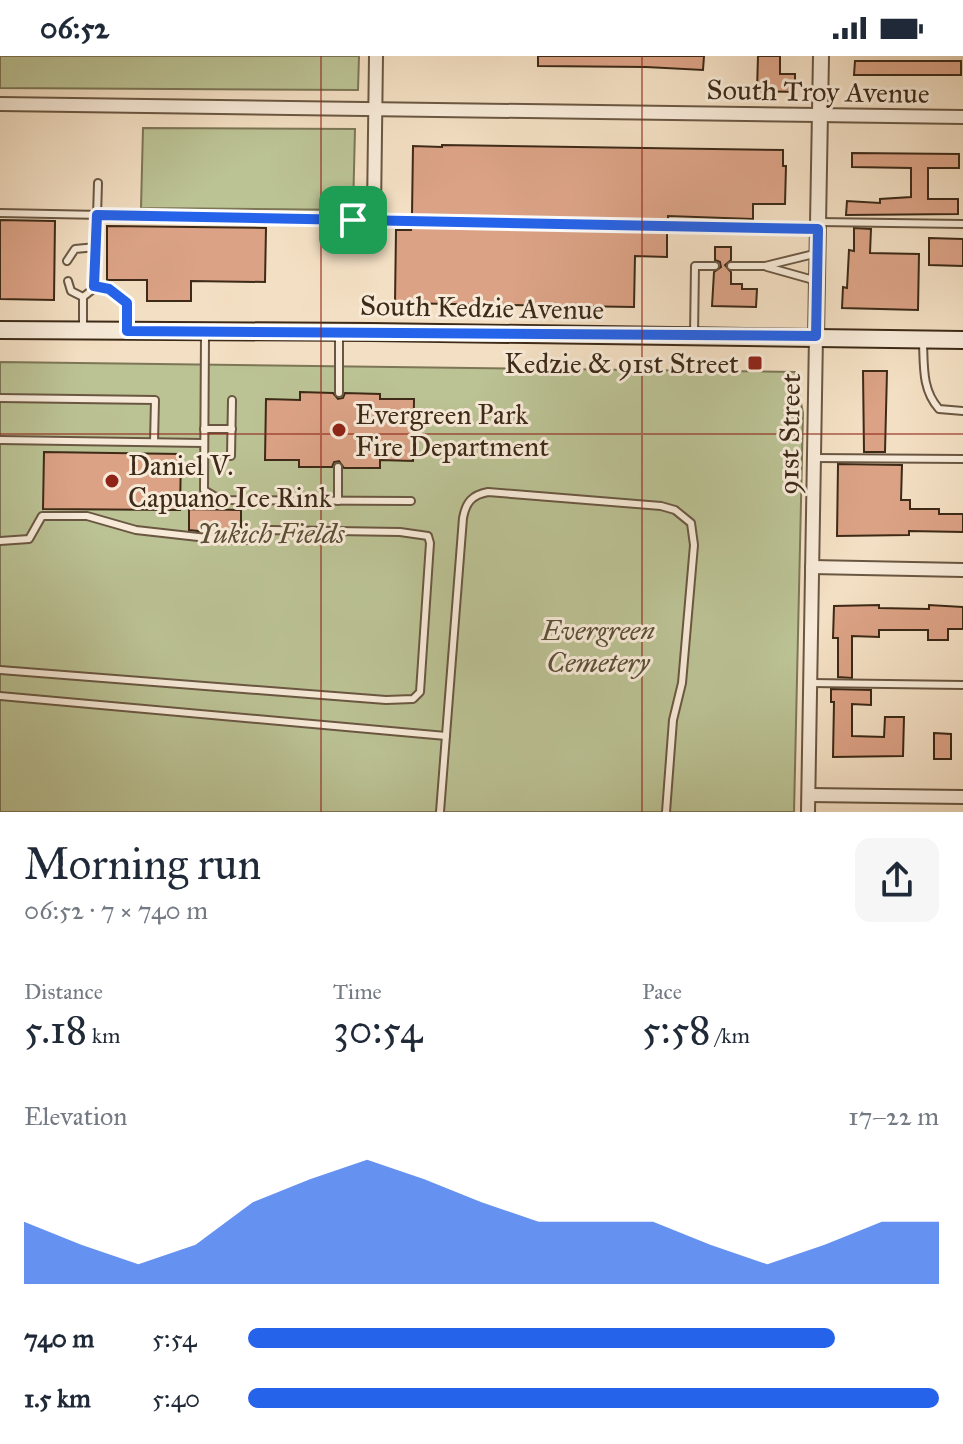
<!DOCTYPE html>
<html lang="en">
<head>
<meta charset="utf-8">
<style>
	:root { --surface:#fff; --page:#f6f6f7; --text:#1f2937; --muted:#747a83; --accent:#2563eb }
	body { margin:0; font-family:"IM FELL Great Primer",serif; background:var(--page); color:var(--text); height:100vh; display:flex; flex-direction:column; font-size:30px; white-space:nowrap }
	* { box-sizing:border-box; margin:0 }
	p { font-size:26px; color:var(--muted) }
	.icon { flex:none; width:44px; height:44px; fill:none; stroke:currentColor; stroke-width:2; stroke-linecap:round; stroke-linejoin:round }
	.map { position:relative; height:756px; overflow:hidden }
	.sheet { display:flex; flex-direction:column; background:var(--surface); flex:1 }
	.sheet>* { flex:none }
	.pin { position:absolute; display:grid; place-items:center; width:68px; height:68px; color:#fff; margin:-34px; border-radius:16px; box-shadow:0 4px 12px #0006 }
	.round { display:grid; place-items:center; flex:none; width:84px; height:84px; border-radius:16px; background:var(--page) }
	.summary { display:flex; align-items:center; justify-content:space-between; height:136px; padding:0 24px }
	h1 { font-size:44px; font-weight:600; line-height:60px }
	.figures { display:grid; grid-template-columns:repeat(3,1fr); gap:12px; height:136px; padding:8px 24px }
	.figures div { display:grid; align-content:center }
	.figures b { font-size:40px; font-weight:600 }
	.figures small { font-size:22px; font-weight:400 }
	.figures p { font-size:22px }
	.chart { height:224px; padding:16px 24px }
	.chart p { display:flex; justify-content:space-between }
	.chart svg { width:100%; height:144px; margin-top:8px; fill:var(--accent); opacity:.7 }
	ul { padding:0 24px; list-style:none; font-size:26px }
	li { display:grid; grid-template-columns:128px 96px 1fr; align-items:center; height:60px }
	li i { height:20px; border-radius:10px; background:var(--accent) }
	.status { display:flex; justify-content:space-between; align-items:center; height:56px; padding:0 40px; background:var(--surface); direction:ltr }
	.status svg { height:22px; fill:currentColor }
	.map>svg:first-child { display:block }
</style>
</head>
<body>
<div class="status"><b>06:52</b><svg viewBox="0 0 49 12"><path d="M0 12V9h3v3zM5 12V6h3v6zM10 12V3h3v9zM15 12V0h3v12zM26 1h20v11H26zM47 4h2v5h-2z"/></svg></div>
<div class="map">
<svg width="963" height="756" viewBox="0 0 963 756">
	<rect width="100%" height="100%" fill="#f3dfc3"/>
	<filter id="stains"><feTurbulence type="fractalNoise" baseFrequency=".0025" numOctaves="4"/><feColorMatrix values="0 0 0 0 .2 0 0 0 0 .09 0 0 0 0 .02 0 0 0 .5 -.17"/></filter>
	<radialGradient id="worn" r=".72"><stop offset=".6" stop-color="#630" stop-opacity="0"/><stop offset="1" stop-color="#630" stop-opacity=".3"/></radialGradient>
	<!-- green -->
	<g fill="#bbc294" stroke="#7c7656" stroke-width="2">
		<polygon points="0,0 359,0 358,34 0,32"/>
		<polygon points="143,72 355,73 353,154 141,152"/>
		<polygon points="0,306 795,316 803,357 794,756 0,756"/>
	</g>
	<!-- building -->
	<g fill="#dba285" stroke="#3d2a17" stroke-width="2">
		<polygon points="538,0 704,0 703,14 646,11 538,10"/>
		<polygon points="758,0 780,0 780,18 795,18 795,36 757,35"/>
		<polygon points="855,5 961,5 961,19 854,19"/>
		<polygon points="442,89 783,94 783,110 786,110 785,148 753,148 753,163 668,160 668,164 412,159 413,90 442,91"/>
		<polygon points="852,97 959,98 959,112 928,112 928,143 958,143 958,158 846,159 847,145 880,147 880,143 911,141 911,112 852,111"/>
		<polygon points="0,164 55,165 54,244 0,243"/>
		<polygon points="107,170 266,172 265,226 191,225 191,245 147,245 147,224 107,224"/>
		<polygon points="411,171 667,176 667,201 635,200 634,251 395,247 396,174 411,174"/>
		<polygon points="854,172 871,173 870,197 919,198 918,254 842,252 843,231 847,232 849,194 854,195"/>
		<polygon points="929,182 963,183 963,210 929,209"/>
		<polygon points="715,191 731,191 731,204 725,209 731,216 731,228 742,228 742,233 757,233 756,251 712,250 714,216 721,211 720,206 715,204"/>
		<polygon points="863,315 887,315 885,396 864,396"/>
		<polygon points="300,336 333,337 338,343 343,342 345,337 380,338 380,343 414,343 413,405 380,404 380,412 344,412 339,405 334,406 332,411 299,411 299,404 265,404 266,343 300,344"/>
		<polygon points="44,396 181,398 180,454 43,453"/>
		<polygon points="838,408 902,409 901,444 910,444 910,453 939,453 939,458 963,458 963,476 909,475 909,479 837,480"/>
		<polygon points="189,453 241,454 241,476 225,478 189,474"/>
		<polygon points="879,549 879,552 929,553 929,549 963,551 963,573 948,573 948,584 928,584 928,574 879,574 879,581 852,580 852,622 838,621 838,582 833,582 834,550"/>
		<polygon points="831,633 871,634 871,649 852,648 852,680 884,681 885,661 904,661 903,700 833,701 834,646 831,646"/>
		<polygon points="934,677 951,678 951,703 934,703"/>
	</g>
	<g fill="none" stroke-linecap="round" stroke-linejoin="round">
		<defs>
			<g id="service">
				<polyline points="0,157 818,173"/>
				<polyline points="819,166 963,168"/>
				<polyline points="67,205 75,193 96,191"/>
				<polyline points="731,210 765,210 818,197"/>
				<polyline points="767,211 817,225"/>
				<polyline points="68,225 71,235 83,241"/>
				<polyline points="94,230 109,233 127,247 127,272"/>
				<polyline points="83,271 83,241 92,234 95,226 98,127"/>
				<polyline points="205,279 204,434 221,444 411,445"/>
				<polyline points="694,279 695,210 715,210"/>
				<path d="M 923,286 C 924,311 922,334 939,353 L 963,355"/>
				<polyline points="339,337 339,276"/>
				<polyline points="0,342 155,344 154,386"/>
				<polyline points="204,373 232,373"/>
				<polyline points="0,384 204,387"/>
				<polyline points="231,400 232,344"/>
				<polyline points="814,402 963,403"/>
				<polyline points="338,445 338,411"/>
				<polyline points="0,485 29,483 42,460 87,460 136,474 225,484 246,484 271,474 400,476 428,480 430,487 420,636 413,643 386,644 0,614"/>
				<polyline points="811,627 963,629"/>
				<polyline points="0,640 446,680"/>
				<path d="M 440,756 L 463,462 C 466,446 472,439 488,436 L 661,450 L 675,454 L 691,467 L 694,489 L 682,627 L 673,664 L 666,756"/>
			</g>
			<g id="minor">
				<polyline points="0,48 963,61"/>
				<polyline points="374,154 376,0"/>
				<polyline points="812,511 963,514"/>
				<polyline points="809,739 963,741"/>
				<polyline points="808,756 816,280"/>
			</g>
			<polyline id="tertiary" points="816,280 821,0"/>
			<polyline id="secondary" points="0,274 371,276 963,284"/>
		</defs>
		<!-- service casing -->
		<use href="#service" stroke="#6a5742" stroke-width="10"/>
		<!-- minor casing -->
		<use href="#minor" stroke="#6a5742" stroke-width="16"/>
		<!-- tertiary casing -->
		<use href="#tertiary" stroke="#6a5742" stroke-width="18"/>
		<!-- secondary casing -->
		<use href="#secondary" stroke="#3d2a17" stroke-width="20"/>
		<!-- service -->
		<use href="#service" stroke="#f7ead8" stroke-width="6"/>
		<!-- minor -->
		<use href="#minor" stroke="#f7ead8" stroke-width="12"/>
		<!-- tertiary -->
		<use href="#tertiary" stroke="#f7ead8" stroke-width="14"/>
		<!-- secondary -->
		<use href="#secondary" stroke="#f7ead8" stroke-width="16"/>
	</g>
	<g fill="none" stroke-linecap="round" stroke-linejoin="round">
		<defs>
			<polygon id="route" points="97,159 818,173 816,280 127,275 127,247 109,233 94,230"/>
		</defs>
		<!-- route casing -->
		<use href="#route" stroke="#fff" stroke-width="16"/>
		<!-- route -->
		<use href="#route" stroke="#2563eb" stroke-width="10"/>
	</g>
	<!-- grid -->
	<path fill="none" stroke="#8f2418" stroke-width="2" stroke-opacity="0.55" d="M 321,0 L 321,756M 642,0 L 642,756M 0,378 L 963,378"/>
	<!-- markers -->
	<g fill="#8f2418" stroke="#f7ead8" stroke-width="3">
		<rect x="747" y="299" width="16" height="16" rx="4"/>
		<circle cx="339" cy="374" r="8"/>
		<circle cx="112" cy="425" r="8"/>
	</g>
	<g text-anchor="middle" stroke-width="6" stroke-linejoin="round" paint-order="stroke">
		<!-- street labels -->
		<g font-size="28" fill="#3d2a17" stroke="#f7ead8">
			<text transform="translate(818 35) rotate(1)" y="10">South Troy Avenue</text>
			<text transform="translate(482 251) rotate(1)" y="10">South Kedzie Avenue</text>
			<text transform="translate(789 378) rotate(-89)" y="10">91st Street</text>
		</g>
		<!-- poi labels -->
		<g font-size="28" fill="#3d2a17" stroke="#f7ead8" text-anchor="start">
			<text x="739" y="317" text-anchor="end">Kedzie &amp; 91st Street</text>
			<text x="355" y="368">Evergreen Park<tspan x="355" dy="32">Fire Department</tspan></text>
			<text x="128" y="419">Daniel V.<tspan x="128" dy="32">Capuano Ice Rink</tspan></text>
		</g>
		<!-- park labels -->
		<g font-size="28" font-style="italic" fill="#5c5036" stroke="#f7ead8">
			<text x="271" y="487">Yukich Fields</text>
			<text x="598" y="584">Evergreen<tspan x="598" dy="32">Cemetery</tspan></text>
		</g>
	</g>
	<rect width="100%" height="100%" filter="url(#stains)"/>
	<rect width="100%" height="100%" fill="url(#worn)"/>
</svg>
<div class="pin" style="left:353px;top:164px;background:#1e9e55"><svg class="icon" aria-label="arrive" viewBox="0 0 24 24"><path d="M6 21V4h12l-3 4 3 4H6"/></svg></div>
</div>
<section class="sheet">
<div class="summary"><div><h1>Morning run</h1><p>06:52 · 7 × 740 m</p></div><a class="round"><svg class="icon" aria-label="share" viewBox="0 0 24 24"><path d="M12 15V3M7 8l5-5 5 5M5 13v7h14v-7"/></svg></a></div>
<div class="figures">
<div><p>Distance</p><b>5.18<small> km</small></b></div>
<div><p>Time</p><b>30:54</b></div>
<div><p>Pace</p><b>5:58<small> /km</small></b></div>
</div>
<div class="chart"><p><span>Elevation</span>17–22 m</p>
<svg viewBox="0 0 160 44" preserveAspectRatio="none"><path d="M0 44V25L10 32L20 38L30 32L40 19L50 12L60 6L70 12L80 19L90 25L100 25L110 25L120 32L130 38L140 32L150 25L160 25V44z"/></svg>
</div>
<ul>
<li><b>740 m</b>5:54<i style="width:85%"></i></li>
<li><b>1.5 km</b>5:40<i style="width:100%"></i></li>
</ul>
</section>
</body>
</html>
